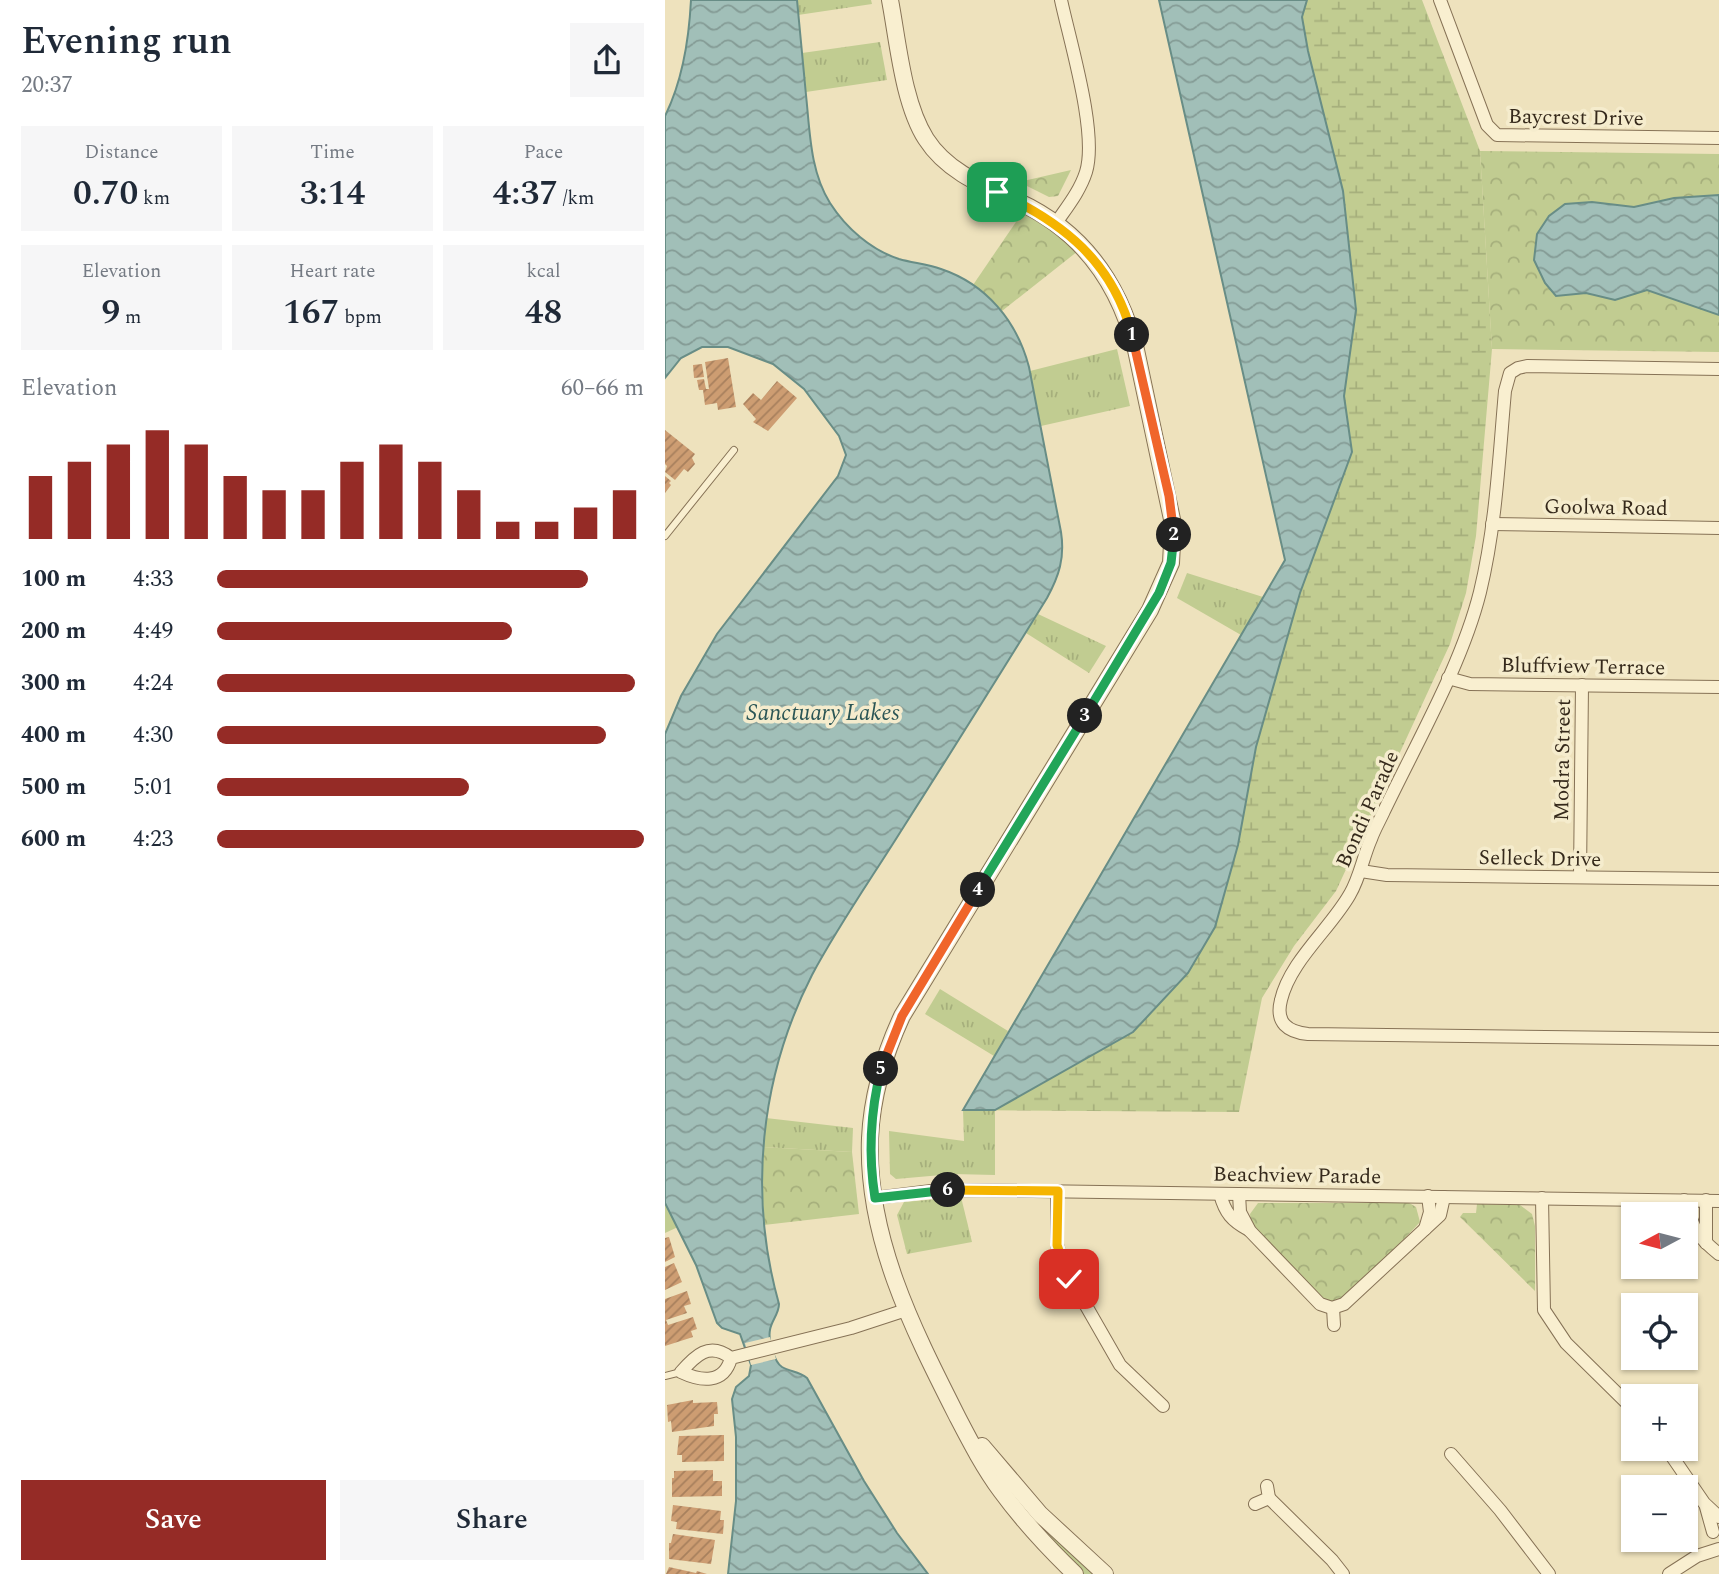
<!DOCTYPE html>
<html lang="en">
<head>
<meta charset="utf-8">
<style>
	:root { --surface:#fff; --page:#f6f6f7; --text:#1f2937; --muted:#747a83; --accent:#952b26 }
	body { margin:0; font-family:Spectral,serif; background:var(--page); color:var(--text); height:100vh; display:flex; flex-direction:column; font-size:26px; white-space:nowrap }
	* { box-sizing:border-box; margin:0 }
	p { font-size:23px; color:var(--muted) }
	.icon { flex:none; width:38px; height:38px; fill:none; stroke:currentColor; stroke-width:2; stroke-linecap:round; stroke-linejoin:round }
	.map { position:relative; flex:1; overflow:hidden }
	.panel { display:flex; flex-direction:column; background:var(--surface); width:665px }
	.panel>* { flex:none }
	.needle { width:46px; rotate:263deg }
	.tools { position:absolute; left:956px; top:1202px; display:grid; gap:14px }
	.tools a { display:grid; place-items:center; width:77px; height:77px; border-radius:0px; background:var(--surface); box-shadow:0 2px 5px #0004; font-size:35px }
	.pin { position:absolute; display:grid; place-items:center; width:60px; height:60px; color:#fff; margin:-30px; border-radius:14px; box-shadow:0 4px 10px #0006 }
	.km { position:absolute; width:35px; height:35px; margin:-18px; border-radius:50%; background:#222; color:#fff; font-size:19px; line-height:35px; text-align:center }
	.round { display:grid; place-items:center; flex:none; width:74px; height:74px; border-radius:0px; background:var(--page) }
	.head { display:flex; align-items:center; justify-content:space-between; height:119px; padding:0 21px }
	h1 { font-size:38px; font-weight:600; line-height:52px }
	.stats { display:grid; grid-template-columns:repeat(3,1fr); gap:10px; height:119px; padding:7px 21px }
	.stats div { display:grid; align-content:center; border-radius:0px; background:var(--page); text-align:center }
	.stats b { font-size:35px; font-weight:600 }
	.stats small { font-size:19px; font-weight:400 }
	.stats p { font-size:19px }
	.chart { height:196px; padding:14px 21px }
	.chart p { display:flex; justify-content:space-between }
	.chart svg { width:100%; height:126px; margin-top:7px; stroke:var(--accent); stroke-width:6 }
	.button { display:flex; gap:14px; margin-top:auto; padding:14px 21px }
	.button a { flex:1; height:80px; border-radius:0px; background:var(--accent); color:#fff; font-size:28px; font-weight:600; line-height:80px; text-align:center }
	.button a+a { background:var(--page); color:var(--text) }
	ul { padding:0 21px; list-style:none; font-size:23px }
	li { display:grid; grid-template-columns:112px 84px 1fr; align-items:center; height:52px }
	li i { height:18px; border-radius:9px; background:var(--accent) }
	main { display:flex; flex:1; min-height:0 }
	.map>svg:first-child { display:block }
</style>
</head>
<body>
<main>
<section class="panel">
<div class="head"><div><h1>Evening run</h1><p>20:37</p></div><a class="round"><svg class="icon" aria-label="share" viewBox="0 0 24 24"><path d="M12 15V3M7 8l5-5 5 5M5 13v7h14v-7"/></svg></a></div>
<div class="stats">
<div><p>Distance</p><b>0.70<small> km</small></b></div>
<div><p>Time</p><b>3:14</b></div>
<div><p>Pace</p><b>4:37<small> /km</small></b></div>
</div>
<div class="stats">
<div><p>Elevation</p><b>9<small> m</small></b></div>
<div><p>Heart rate</p><b>167<small> bpm</small></b></div>
<div><p>kcal</p><b>48</b></div>
</div>
<div class="chart"><p><span>Elevation</span>60–66 m</p>
<svg viewBox="0 0 160 44" preserveAspectRatio="none"><path d="M5 44V22M15 44V17M25 44V11M35 44V6M45 44V11M55 44V22M65 44V27M75 44V27M85 44V17M95 44V11M105 44V17M115 44V27M125 44V38M135 44V38M145 44V33M155 44V27"/></svg>
</div>
<ul>
<li><b>100 m</b>4:33<i style="width:87%"></i></li>
<li><b>200 m</b>4:49<i style="width:69%"></i></li>
<li><b>300 m</b>4:24<i style="width:98%"></i></li>
<li><b>400 m</b>4:30<i style="width:91%"></i></li>
<li><b>500 m</b>5:01<i style="width:59%"></i></li>
<li><b>600 m</b>4:23<i style="width:100%"></i></li>
</ul>
<div class="button"><a>Save</a><a>Share</a></div>
</section>
<div class="map">
<svg width="1054" height="1574" viewBox="0 0 1054 1574">
	<defs>
		<pattern id="grass-tufts" width="24" height="20" patternUnits="userSpaceOnUse" patternTransform="scale(1.75)"><rect width="24" height="20" fill="#c1cc91"/><path d="M3 7l-1-3M5 7V3M7 7l1-3M15 17l-1-3M17 17v-4M19 17l1-3" fill="none" stroke="#a6af7c"/></pattern>
		<pattern id="forest-crowns" width="20" height="18" patternUnits="userSpaceOnUse" patternTransform="scale(1.75)"><rect width="20" height="18" fill="#c1cc91"/><path d="M2 6a3 3 0 1 1 6 0M12 15a3 3 0 1 1 6 0" fill="none" stroke="#a6af7c"/></pattern>
		<pattern id="wetland-marsh" width="20" height="14" patternUnits="userSpaceOnUse" patternTransform="scale(1.75)"><rect width="20" height="14" fill="#c1cc91"/><path d="M1 5h8M5 5V1M11 12h8M15 12V8" fill="none" stroke="#a6af7c"/></pattern>
		<pattern id="water-waves" width="16" height="10" patternUnits="userSpaceOnUse" patternTransform="scale(1.75)"><rect width="16" height="10" fill="#a1bfb8"/><path d="M0 5q4-4 8 0t8 0" fill="none" stroke="#849b95"/></pattern>
		<pattern id="building-hatch" width="6" height="6" patternUnits="userSpaceOnUse" patternTransform="scale(1.75)"><rect width="6" height="6" fill="#cd9d72"/><path d="M-1 1l2-2M0 6l6-6M5 7l2-2" fill="none" stroke="#a7805d"/></pattern>
	</defs>
	<rect width="100%" height="100%" fill="#eee2bd"/>
	<!-- grass -->
	<g fill="url(#grass-tufts)">
		<polygon points="132,0 206,0 207,4 133,15"/>
		<polygon points="215,42 222,80 141,92 137,53"/>
		<polygon points="452,349 465,406 376,426 365,371"/>
		<polygon points="522,573 598,597 576,635 512,598"/>
		<polygon points="373,614 441,646 424,673 361,633"/>
		<polygon points="275,989 343,1031 329,1056 260,1014"/>
		<polygon points="298,1110 330,1110 330,1175 288,1174 231,1179 225,1174 224,1131 299,1141"/>
		<polygon points="101,1118 188,1128 187,1152 98,1147"/>
		<polygon points="296,1197 307,1242 242,1254 232,1215 239,1202"/>
		<polygon points="0,1203 13,1227 0,1233"/>
		<polygon points="330,1471 433,1574 416,1574 375,1532"/>
	</g>
	<!-- forest -->
	<g fill="url(#forest-crowns)">
		<polygon points="815,151 1054,154 1054,352 827,349"/>
		<polygon points="406,170 393,196 384,197 354,182"/>
		<polygon points="357,213 393,233 413,251 337,311 308,285"/>
		<polygon points="98,1147 187,1152 194,1214 99,1225 97,1182"/>
		<polygon points="593,1203 744,1203 751,1207 755,1222 679,1304 656,1304 586,1222 585,1214"/>
		<polygon points="812,1204 855,1205 867,1214 870,1226 870,1291 795,1217 798,1213 811,1213"/>
	</g>
	<!-- wetland -->
	<polygon fill="url(#wetland-marsh)" points="494,0 757,0 815,151 827,349 811,536 801,593 785,644 671,891 629,946 597,998 574,1112 298,1110 620,560"/>
	<!-- water -->
	<g fill="url(#water-waves)" stroke="#688d86" stroke-width="2">
		<path d="M 26,0 L 132,0 C 135,32 138,64 141,95 C 145,132 145,171 165,203 C 181,228 206,250 234,259 C 248,263 262,264 276,269 C 321,284 352,321 364,367 L 396,532 C 400,558 394,576 382,598 C 334,676 285,754 236,831 C 206,879 173,926 147,975 C 95,1077 83,1194 114,1304 C 114,1314 106,1321 105,1330 C 103,1339 109,1362 117,1367 C 125,1372 134,1371 142,1378 L 199,1481 L 232,1533 L 263,1574 L 63,1574 L 71,1501 L 71,1437 L 67,1399 L 71,1387 L 84,1376 L 86,1365 L 75,1334 L 57,1328 L 52,1323 L 31,1265 L 0,1203 L 0,734 L 16,696 L 52,634 L 173,476 L 181,455 L 174,436 L 139,389 L 108,364 L 63,347 L 37,347 L 16,358 L 0,378 L 0,116 C 18,80 24,39 26,0 Z"/>
		<polygon points="494,0 642,0 637,17 643,51 678,191 691,310 679,396 687,452 635,593 591,747 573,845 550,927 523,973 468,1032 330,1110 298,1110 620,560"/>
		<polygon points="1054,195 1054,315 982,290 950,300 921,293 891,296 880,283 869,260 872,234 884,216 900,204 927,202 969,207 1009,198"/>
	</g>
	<!-- pier -->
	<polygon fill="#eee2bd" points="105,1337 111,1359 86,1365 80,1343"/>
	<!-- building -->
	<g fill="url(#building-hatch)">
		<polygon points="63,358 71,407 53,410 52,403 40,405 38,390 34,390 32,380 39,379 41,389 44,389 40,362"/>
		<polygon points="37,364 39,377 29,378 28,365"/>
		<polygon points="112,381 132,398 103,431 88,422 91,419 78,404 88,393 96,400"/>
		<polygon points="0,430 30,454 27,458 30,464 23,472 19,469 10,480 0,472 2,466 0,464"/>
		<polygon points="0,476 6,481 4,483 6,485 0,493"/>
		<polygon points="4,1237 10,1257 0,1262 0,1238"/>
		<polygon points="9,1263 17,1282 0,1290 0,1267"/>
		<polygon points="22,1291 26,1304 19,1306 22,1313 1,1320 3,1325 28,1317 32,1329 26,1331 28,1337 0,1346 0,1299"/>
		<polygon points="28,1400 28,1403 52,1402 53,1414 49,1414 49,1426 7,1432 6,1421 3,1422 2,1405"/>
		<polygon points="59,1435 59,1461 17,1462 17,1455 12,1455 14,1436"/>
		<polygon points="48,1470 48,1481 57,1481 57,1496 7,1497 7,1478 9,1478 9,1471"/>
		<polygon points="8,1505 56,1511 55,1520 59,1520 58,1534 11,1529 12,1522 6,1521"/>
		<polygon points="8,1534 50,1540 46,1564 4,1559 4,1543 6,1543"/>
		<polygon points="4,1567 31,1573 32,1571 42,1574 1,1574"/>
	</g>
	<g fill="none" stroke-linecap="round" stroke-linejoin="round">
		<defs>
			<g id="service">
				<polyline points="0,536 69,450"/>
				<polyline points="0,1376 16,1372"/>
			</g>
			<g id="minor">
				<polyline points="775,0 822,125 832,135 1054,138"/>
				<path d="M 391,223 C 402,207 415,191 421,172 C 433,133 405,42 396,0"/>
				<path d="M 1054,369 L 862,366 L 853,368 L 845,373 L 840,391 C 834,458 831,526 815,592 C 797,664 752,742 719,811 C 715,820 709,830 706,839 C 698,857 695,877 685,894 C 666,928 625,961 616,1000 C 610,1023 623,1032 643,1034 L 1054,1039"/>
				<polyline points="827,524 1054,528"/>
				<polyline points="783,678 805,684 1054,687"/>
				<polyline points="696,871 722,875 1054,879"/>
				<polyline points="915,877 917,685"/>
				<polyline points="392,1191 392,1245 400,1269 455,1365 498,1406"/>
				<path d="M 555,1194 C 560,1213 567,1221 584,1230"/>
				<polyline points="574,1194 575,1212 585,1231 655,1304 667,1308 679,1304 775,1215 779,1197"/>
				<polyline points="210,1198 266,1191 299,1190 1054,1201"/>
				<polyline points="877,1198 879,1310 901,1343 968,1409"/>
				<path d="M 1019,1200 C 1030,1229 1029,1234 1054,1254"/>
				<polyline points="760,1229 765,1212 763,1196"/>
				<polyline points="1041,1243 1041,1200"/>
				<polyline points="668,1308 669,1325"/>
				<path d="M 66,1358 C 59,1385 35,1381 16,1372 C 30,1356 44,1341 66,1358 L 186,1328 L 241,1310"/>
				<polyline points="1002,1449 1039,1503 1054,1517"/>
				<polyline points="786,1454 835,1510 884,1574"/>
				<polyline points="604,1498 667,1560 678,1574"/>
				<polyline points="590,1504 604,1498 602,1486"/>
				<polyline points="1041,1507 1048,1532"/>
				<polyline points="1004,1574 1032,1556 1054,1549"/>
			</g>
			<g id="tertiary">
				<path d="M 225,0 C 233,42 238,103 261,139 C 282,172 319,186 352,201 C 416,230 454,283 471,350 L 508,524 L 506,563 L 485,610 L 237,1016 C 219,1055 207,1094 205,1138 C 201,1238 249,1331 293,1418 C 306,1443 319,1468 336,1491 C 358,1521 383,1548 410,1574"/>
				<polyline points="317,1446 375,1514 440,1574"/>
			</g>
		</defs>
		<!-- service casing -->
		<use href="#service" stroke="#867256" stroke-width="8"/>
		<!-- minor casing -->
		<use href="#minor" stroke="#867256" stroke-width="14"/>
		<!-- tertiary casing -->
		<use href="#tertiary" stroke="#867256" stroke-width="18"/>
		<!-- service -->
		<use href="#service" stroke="#f9efd0" stroke-width="6"/>
		<!-- minor -->
		<use href="#minor" stroke="#f9efd0" stroke-width="12"/>
		<!-- tertiary -->
		<use href="#tertiary" stroke="#f9efd0" stroke-width="16"/>
	</g>
	<g fill="none" stroke-linecap="round" stroke-linejoin="round">
		<defs>
			<path id="split-1" d="M 332,192 C 398,222 448,262 467,335"/>
			<polyline id="split-2" points="467,335 504,496 509,535"/>
			<polyline id="split-3" points="420,716 494,593 506,563 509,535"/>
			<polyline id="split-4" points="313,890 420,716"/>
			<polyline id="split-5" points="216,1069 237,1016 313,890"/>
			<path id="split-6" d="M 216,1069 C 205,1113 203,1154 210,1198 L 283,1190"/>
			<polyline id="split-7" points="283,1190 393,1191 392,1245 404,1279"/>
		</defs>
		<!-- split-1 casing -->
		<use href="#split-1" stroke="#fff" stroke-width="14"/>
		<!-- split-2 casing -->
		<use href="#split-2" stroke="#fff" stroke-width="14"/>
		<!-- split-3 casing -->
		<use href="#split-3" stroke="#fff" stroke-width="14"/>
		<!-- split-4 casing -->
		<use href="#split-4" stroke="#fff" stroke-width="14"/>
		<!-- split-5 casing -->
		<use href="#split-5" stroke="#fff" stroke-width="14"/>
		<!-- split-6 casing -->
		<use href="#split-6" stroke="#fff" stroke-width="14"/>
		<!-- split-7 casing -->
		<use href="#split-7" stroke="#fff" stroke-width="14"/>
		<!-- split-1 -->
		<use href="#split-1" stroke="#f5b400" stroke-width="9"/>
		<!-- split-2 -->
		<use href="#split-2" stroke="#f0652b" stroke-width="9"/>
		<!-- split-3 -->
		<use href="#split-3" stroke="#22a559" stroke-width="9"/>
		<!-- split-4 -->
		<use href="#split-4" stroke="#22a559" stroke-width="9"/>
		<!-- split-5 -->
		<use href="#split-5" stroke="#f0652b" stroke-width="9"/>
		<!-- split-6 -->
		<use href="#split-6" stroke="#22a559" stroke-width="9"/>
		<!-- split-7 -->
		<use href="#split-7" stroke="#f5b400" stroke-width="9"/>
	</g>
	<g text-anchor="middle" stroke-width="7" stroke-linejoin="round" paint-order="stroke">
		<!-- street labels -->
		<g font-size="21" fill="#35291b" stroke="#f5eccd">
			<text transform="translate(911 117) rotate(1)" y="7">Baycrest Drive</text>
			<text transform="translate(941 507) rotate(1)" y="7">Goolwa Road</text>
			<text transform="translate(918 666) rotate(1)" y="7">Bluffview Terrace</text>
			<text transform="translate(897 760) rotate(-89)" y="7">Modra Street</text>
			<text transform="translate(702 809) rotate(-66)" y="7">Bondi Parade</text>
			<text transform="translate(875 858) rotate(1)" y="7">Selleck Drive</text>
			<text transform="translate(632 1175) rotate(1)" y="7">Beachview Parade</text>
		</g>
		<!-- water labels -->
		<g font-size="23" font-style="italic" fill="#2a5555" stroke="#f5eccd">
			<text x="158" y="720">Sanctuary Lakes</text>
		</g>
	</g>
</svg>
<div class="tools">
<a><svg class="needle" viewBox="-14 -14 28 28"><path d="M0-13l5 13h-10z" fill="#e53935"/><path d="M0 13l5-13h-10z" fill="#747a83"/></svg></a>
<a><svg class="icon" aria-label="locate" viewBox="0 0 24 24"><circle cx="12" cy="12" r="6"/><path d="M12 2v4M12 18v4M2 12h4M18 12h4"/></svg></a>
<a>+</a>
<a>−</a>
</div>
<div class="pin" style="left:332px;top:192px;background:#1e9e55"><svg class="icon" aria-label="arrive" viewBox="0 0 24 24"><path d="M6 21V4h12l-3 4 3 4H6"/></svg></div>
<div class="pin" style="left:404px;top:1279px;background:#d93025"><svg class="icon" aria-label="check" viewBox="0 0 24 24"><path d="M5 12l5 5 9-10"/></svg></div>
<b class="km" style="left:467px;top:335px">1</b>
<b class="km" style="left:509px;top:535px">2</b>
<b class="km" style="left:420px;top:716px">3</b>
<b class="km" style="left:313px;top:890px">4</b>
<b class="km" style="left:216px;top:1069px">5</b>
<b class="km" style="left:283px;top:1190px">6</b>
</div>
</main>
</body>
</html>
